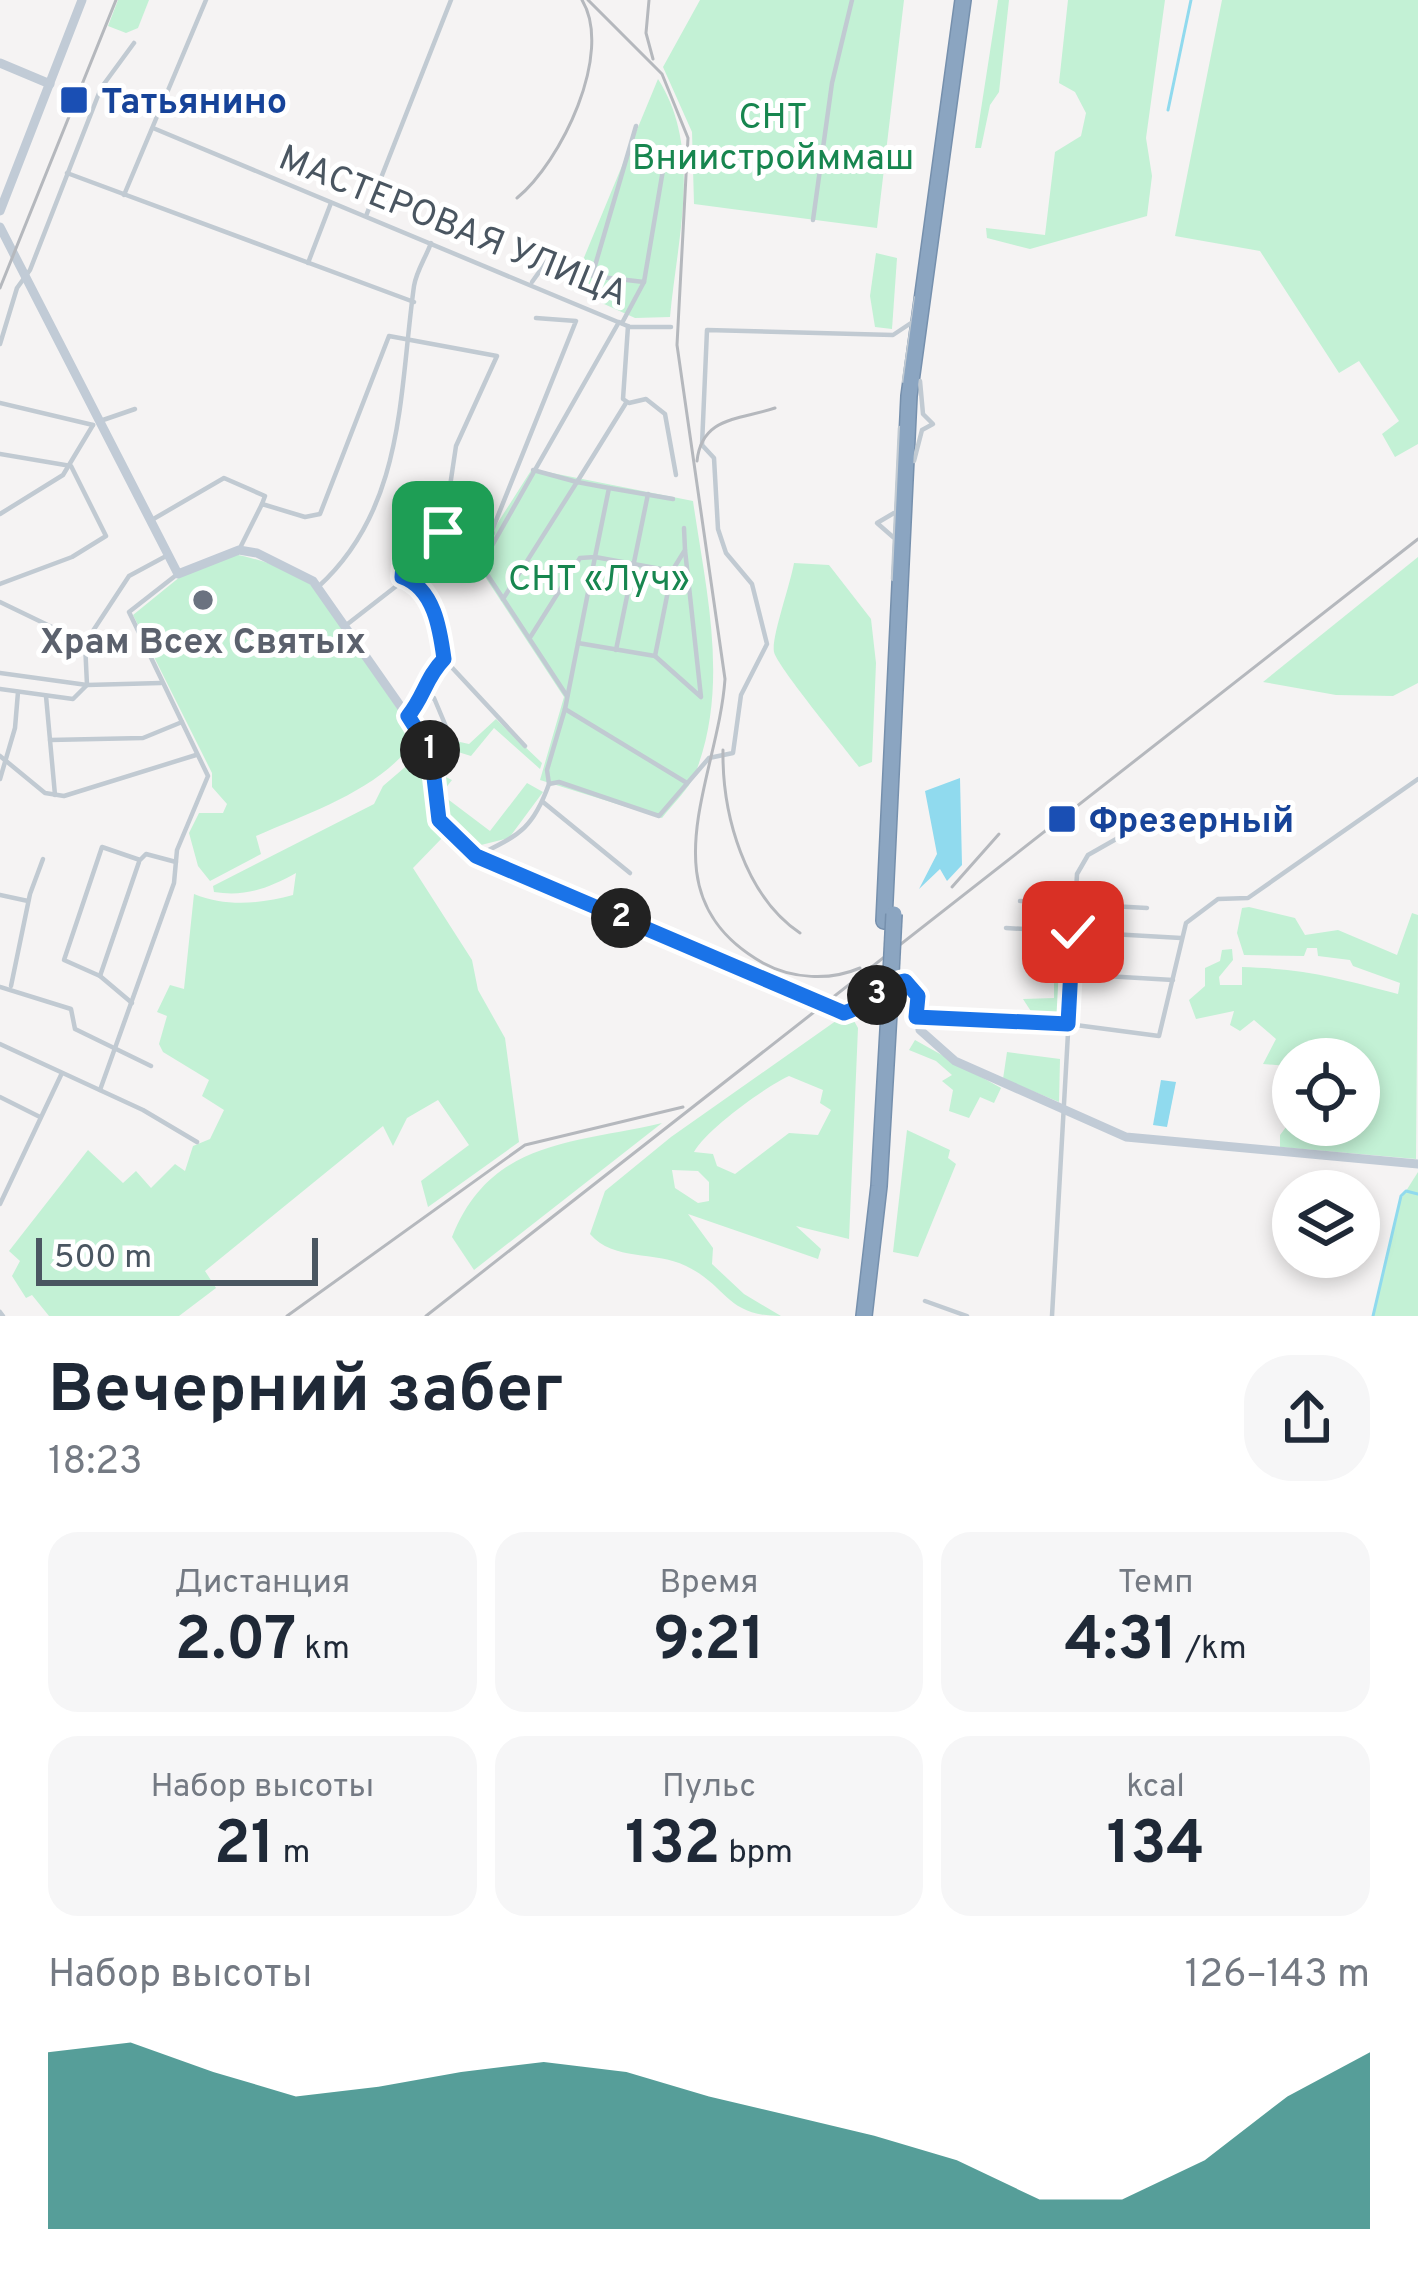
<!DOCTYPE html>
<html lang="ru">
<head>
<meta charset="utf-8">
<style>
	:root { --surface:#fff; --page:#f6f6f7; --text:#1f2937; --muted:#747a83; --accent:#0f766e }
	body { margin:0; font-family:Overpass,sans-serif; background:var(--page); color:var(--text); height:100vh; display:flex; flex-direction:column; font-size:45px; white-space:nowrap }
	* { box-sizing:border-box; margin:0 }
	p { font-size:39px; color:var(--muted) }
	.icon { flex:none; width:66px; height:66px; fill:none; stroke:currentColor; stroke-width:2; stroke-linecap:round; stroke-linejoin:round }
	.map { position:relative; height:1316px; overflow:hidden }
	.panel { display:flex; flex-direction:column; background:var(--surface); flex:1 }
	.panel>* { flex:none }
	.tools { position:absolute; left:1272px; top:1038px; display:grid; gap:24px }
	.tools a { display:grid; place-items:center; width:108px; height:108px; border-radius:50%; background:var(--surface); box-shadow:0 6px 18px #0003; font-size:60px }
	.scale { position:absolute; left:36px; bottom:30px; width:282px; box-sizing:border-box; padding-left:12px; border:6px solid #4a5661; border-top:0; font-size:33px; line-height:42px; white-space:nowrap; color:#4a5661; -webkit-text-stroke:9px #fff; paint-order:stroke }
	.pin { position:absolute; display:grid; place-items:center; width:102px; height:102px; color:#fff; margin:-51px; border-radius:24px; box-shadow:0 6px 18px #0006 }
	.km { position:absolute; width:60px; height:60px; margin:-30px; border-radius:50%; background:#222; color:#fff; font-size:33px; line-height:60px; text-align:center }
	.round { display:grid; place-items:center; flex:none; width:126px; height:126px; border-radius:48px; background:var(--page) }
	.head { display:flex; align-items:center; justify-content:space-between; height:204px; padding:0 48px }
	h1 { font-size:66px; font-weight:700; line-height:90px }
	.figures { display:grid; grid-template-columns:repeat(3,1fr); gap:18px; height:204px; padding:12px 48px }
	.figures div { display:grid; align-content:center; border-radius:30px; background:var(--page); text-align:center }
	.figures b { font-size:60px; font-weight:700 }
	.figures small { font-size:33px; font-weight:400 }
	.figures p { font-size:33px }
	.chart { height:336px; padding:24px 48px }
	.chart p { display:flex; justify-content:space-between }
	.chart svg { width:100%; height:216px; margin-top:12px; fill:var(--accent); opacity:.7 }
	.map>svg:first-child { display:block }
</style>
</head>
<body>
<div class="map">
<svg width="1418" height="1316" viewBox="0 0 1418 1316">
	<rect width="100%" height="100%" fill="#f5f3f3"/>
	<!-- green -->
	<g fill="#c3f1d5" fill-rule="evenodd">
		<polygon points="118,0 149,0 138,28 126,33 108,26"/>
		<polygon points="700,0 904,0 877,228 694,204 692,132 663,67"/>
		<polygon points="998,0 1009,0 999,92 990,105 981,148 975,148"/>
		<polygon points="1068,0 1165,0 1146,138 1152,176 1147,216 1030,249 987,238 986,228 1045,235 1055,152 1081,136 1086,113 1075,92 1059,83"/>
		<polygon points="1222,0 1418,0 1418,444 1395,457 1382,434 1399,421 1359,361 1339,373 1260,251 1175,236"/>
		<path d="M 658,79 C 703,149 677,239 670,317 L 635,318 L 571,289 Z"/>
		<polygon points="876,253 897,258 892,329 875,327 870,296"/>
		<path d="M 532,469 L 693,501 C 706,591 730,686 695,774 C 689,789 672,805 662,818 L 540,780 L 564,697 L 474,560 Z"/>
		<path d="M 234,554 C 263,560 289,569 316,588 L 417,738 C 380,790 313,811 256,836 L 261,854 L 210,881 L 198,866 L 189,833 L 199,813 L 223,813 L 227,804 L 212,787 L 212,773 L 133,615 L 181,576 Z"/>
		<polygon points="1418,557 1418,683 1393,696 1336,695 1263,682"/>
		<path d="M 794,563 L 829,565 L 871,619 L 876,663 L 872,762 L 859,767 C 845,748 777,666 774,652 C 771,638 790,586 794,563 Z"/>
		<polygon points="496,719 542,763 540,769 494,728 471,756 442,747 451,740 469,744"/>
		<path d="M 425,750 L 431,809 L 444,836 L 413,868 L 472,960 L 478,990 L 505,1038 L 519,1142 L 428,1207 L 421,1181 L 469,1145 L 438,1100 L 407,1118 L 393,1146 L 383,1126 L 205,1271 L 216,1288 L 179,1316 L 49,1316 L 32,1295 L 26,1298 L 12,1276 L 20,1261 L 9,1251 L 88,1150 L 123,1183 L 136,1171 L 151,1188 L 175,1164 L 185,1171 L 193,1146 L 210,1139 L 224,1110 L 202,1096 L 209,1080 L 163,1052 L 159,1044 L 167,1016 L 157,1012 L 170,985 L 184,989 L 194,894 C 226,907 260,904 293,895 L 296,873 C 269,888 246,897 214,892 L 213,886 L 374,804 L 383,786 Z"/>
		<path d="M 434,764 L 437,773 L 452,780 L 441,794 L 490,831 L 527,783 L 543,792 L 509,838 L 473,847 C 444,821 436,803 434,764 Z"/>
		<path d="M 1249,907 L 1295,918 L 1305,935 L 1338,930 L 1397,955 L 1412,913 L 1418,915 L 1416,1159 L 1280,1147 L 1280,1135 L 1293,1118 L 1293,1125 L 1359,1125 L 1359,1059 L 1293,1059 L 1293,1076 L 1288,1066 L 1263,1064 L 1276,1039 L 1254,1020 L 1240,1031 L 1230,1025 L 1234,1011 L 1196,1019 L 1189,1000 L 1205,986 L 1205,968 L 1220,961 L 1222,950 L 1232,949 L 1233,960 L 1219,977 L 1220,985 L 1242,985 L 1242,967 C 1308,969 1337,978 1398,994 L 1400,983 L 1353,966 L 1350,960 L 1318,956 L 1317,948 L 1307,948 L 1304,956 L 1244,955 L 1237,933 L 1242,908 Z"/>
		<polygon points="1066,968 1063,1018 1034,1016 1023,999 1054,998 1054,973"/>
		<path d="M 840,1018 L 853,1019 L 858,1028 L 849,1239 L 796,1226 L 821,1249 L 818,1259 L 688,1214 L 713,1248 L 712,1264 L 744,1294 L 781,1316 C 725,1316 728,1286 686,1266 C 654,1250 614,1262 590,1234 L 605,1191 L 671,1137 ZM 789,1076 L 823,1090 L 820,1103 L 831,1110 L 818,1135 L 789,1133 L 735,1174 L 717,1166 L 713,1154 L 694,1152 C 707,1129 765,1087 789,1076 ZM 672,1170 L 698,1171 L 709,1182 L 709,1201 L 698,1203 L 675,1188 Z"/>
		<polygon points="915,1040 1001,1088 994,1103 980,1097 969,1118 949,1111 953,1090 942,1081 952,1075 936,1061 909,1050"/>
		<polygon points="1007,1052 1060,1059 1059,1102 1003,1079"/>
		<path d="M 662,1123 L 474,1270 L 452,1237 C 491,1139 574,1144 662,1123 Z"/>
		<polygon points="907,1130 950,1150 948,1158 956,1164 918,1257 893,1252"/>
		<polygon points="1418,1172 1418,1316 1373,1316 1401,1199"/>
	</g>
	<!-- water -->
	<g fill="#90daee">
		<polygon points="960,778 962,865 947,881 940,869 919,889 937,854 925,791"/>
		<polygon points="1161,1080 1176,1082 1167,1127 1153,1125"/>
	</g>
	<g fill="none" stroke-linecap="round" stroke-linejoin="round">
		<!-- stream -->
		<g stroke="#90daee" stroke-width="3">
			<polyline points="1168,110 1191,0"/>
			<polyline points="1373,1316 1401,1196 1406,1191 1418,1194"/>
		</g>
		<defs>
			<g id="highway">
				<polyline points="884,921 909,396 963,0"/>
				<polyline points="864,1316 879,1186 889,1013"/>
			</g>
		</defs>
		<!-- highway casing -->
		<use href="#highway" stroke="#7690ad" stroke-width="18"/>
		<!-- street -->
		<g stroke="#c1cad2" stroke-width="4.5">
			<polyline points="101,88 158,115"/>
			<polyline points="636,126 592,276 644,282"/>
			<polyline points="153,128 630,327 671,327"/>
			<polyline points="67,173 414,302"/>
			<polyline points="124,195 206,0"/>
			<polyline points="366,216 451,0"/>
			<polyline points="813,220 832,83 852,0"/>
			<polyline points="308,263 331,203"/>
			<polyline points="532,282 547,261 590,275"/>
			<polyline points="622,323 644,282 665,158"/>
			<polyline points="628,326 623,399 629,403 646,399 665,414 676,475"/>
			<polyline points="0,344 17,288 30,270 101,88 134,43"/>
			<polyline points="904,381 916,298"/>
			<polyline points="0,403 93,425"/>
			<polyline points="103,420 135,409"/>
			<polyline points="0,454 71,466 106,536 72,557 0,584"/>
			<polyline points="914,461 922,430 933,424 923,414 920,381"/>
			<polyline points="533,470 577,482 626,403"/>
			<polyline points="609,488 673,499"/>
			<polyline points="0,514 63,475 93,425"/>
			<polyline points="150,521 224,478 265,496 262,504"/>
			<polyline points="491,533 576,321 536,318"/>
			<polyline points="893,537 877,523 894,513"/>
			<polyline points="239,550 262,504 305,517 320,514 389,336 497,356 456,446 443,533"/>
			<polyline points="672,571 595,557 565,709 547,770 549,784 559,782 659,816 709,758 733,753 741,695 767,644 752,584 726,553 718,529 714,458 702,445 707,330 893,335 911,323"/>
			<polyline points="402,577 425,595 444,659 525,746"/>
			<polyline points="893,579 900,428"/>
			<path d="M 318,587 C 405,508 399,394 414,286 C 416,272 426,257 431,243"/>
			<polyline points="503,599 577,482 609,488 595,557 580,558 531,636"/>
			<polyline points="0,602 85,643 87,685 73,699 0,689"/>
			<polyline points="345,626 399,584 404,551 417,536 493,533"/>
			<polyline points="85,643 129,576 168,555"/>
			<polyline points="578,643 655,656 672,571 685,550 684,528"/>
			<polyline points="616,650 648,494"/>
			<polyline points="655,656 701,697 685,550"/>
			<polyline points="0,673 87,685 161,683"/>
			<polyline points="46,696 55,795"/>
			<polyline points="567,696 481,565 619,322"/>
			<polyline points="422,699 434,698 450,736 431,752"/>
			<polyline points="565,709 687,783"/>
			<path d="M 410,713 C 425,695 427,677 444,659"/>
			<polyline points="50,740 143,738 182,722"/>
			<polyline points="0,756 45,793 64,796 196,755"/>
			<polyline points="0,779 15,728 18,692"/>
			<polyline points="543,802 630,873"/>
			<path d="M 477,856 C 518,835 532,831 549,784"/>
			<polyline points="0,895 28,901"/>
			<polyline points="1020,901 1147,908"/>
			<polyline points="1006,928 1181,938"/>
			<polyline points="1071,974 1173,980"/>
			<polyline points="100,976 139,862"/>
			<polyline points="11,986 30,894 43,859"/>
			<polyline points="0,987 71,1009 75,1029 151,1066"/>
			<polyline points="132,1003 100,976 64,960 102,847 140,860 146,854 176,862"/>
			<polyline points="922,1017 1068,1024 1159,1036 1186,923 1218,899 1248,898 1418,779"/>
			<polyline points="0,1044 143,1110 197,1142"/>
			<polyline points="100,1090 174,883 177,850 208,776 129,612 175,576"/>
			<polyline points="0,1097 40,1117"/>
			<polyline points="0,1204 61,1075"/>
			<polyline points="925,1301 967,1316"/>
			<polyline points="0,1312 3,1316"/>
			<polyline points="1052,1316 1077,874 1088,855 1125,834"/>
		</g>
		<!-- secondary -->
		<g stroke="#c1cbd6" stroke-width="9">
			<polyline points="0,63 50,84"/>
			<polyline points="0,211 82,0"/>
			<path d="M 0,227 L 178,574 L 239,550 L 257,553 L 313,581 L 427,744 L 434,809 L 447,831 L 476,856 L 845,1013 C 868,1007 882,984 905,981 L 918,996 L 920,1030 L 955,1061 L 1126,1137 L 1418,1164"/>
		</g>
		<!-- highway -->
		<use href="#highway" stroke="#8ba5c1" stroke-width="15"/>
		<!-- rail -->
		<g stroke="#b5b8bd" stroke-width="3">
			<path d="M 588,0 L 662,74 L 688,138 L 677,345 L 725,679 C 718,780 643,895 763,963 C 792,979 830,981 860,968"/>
			<polyline points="649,0 646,33 653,59"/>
			<path d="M 517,198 C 561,162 614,53 582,0"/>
			<polyline points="0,288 116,0"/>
			<path d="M 697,461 C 702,416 740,420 775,408"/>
			<path d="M 723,750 C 722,815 745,896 800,933"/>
			<polyline points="952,887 999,834"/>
			<polyline points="287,1316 525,1145 683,1107"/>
			<polyline points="426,1316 1418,539"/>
		</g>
		<defs>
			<polyline id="highway-bridge" points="889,1013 894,914"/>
		</defs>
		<!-- highway-bridge casing -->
		<use href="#highway-bridge" stroke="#7690ad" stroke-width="18" stroke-linecap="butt"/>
		<!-- highway-bridge -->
		<use href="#highway-bridge" stroke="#8ba5c1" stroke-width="15"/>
	</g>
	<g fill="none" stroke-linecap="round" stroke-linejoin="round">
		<defs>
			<path id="route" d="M 443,532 L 417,536 L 404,551 L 402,577 C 434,588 440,629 444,659 C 426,677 424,697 408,716 L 431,752 L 439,820 L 476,856 L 844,1013 C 868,1006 882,984 905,981 L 918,996 L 916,1017 L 1068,1024 L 1073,932"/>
		</defs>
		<!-- route casing -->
		<use href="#route" stroke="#fff" stroke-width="24"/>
		<!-- route -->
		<use href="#route" stroke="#1a73e8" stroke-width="15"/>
	</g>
	<!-- markers -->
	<g fill="#1a4fb4" stroke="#fff" stroke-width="4.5">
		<rect x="59" y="85" width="30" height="30" rx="6"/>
		<rect x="1047" y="804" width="30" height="30" rx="6"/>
	</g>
	<circle fill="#6b7280" stroke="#fff" stroke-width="4.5" cx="203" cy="600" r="12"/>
	<g text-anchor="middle" stroke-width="10" stroke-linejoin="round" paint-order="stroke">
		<!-- transit labels -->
		<g font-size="36" font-weight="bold" fill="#164399" stroke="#fff" text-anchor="start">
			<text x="101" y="113">Татьянино</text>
			<text x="1089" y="832">Фрезерный</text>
		</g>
		<!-- park labels -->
		<g font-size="36" fill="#17864f" stroke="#fff">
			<text x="773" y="128">СНТ<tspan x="773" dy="41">Вниистройммаш</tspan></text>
			<text x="599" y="590">СНТ «Луч»</text>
		</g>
		<!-- street labels -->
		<g font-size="36" fill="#4a5661" stroke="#fff">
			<text transform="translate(454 224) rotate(22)" y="13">МАСТЕРОВАЯ УЛИЦА</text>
		</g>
		<!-- worship labels -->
		<g font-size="36" font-weight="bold" fill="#5b616d" stroke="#fff">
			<text x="203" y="653">Храм Всех Святых</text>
		</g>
	</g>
</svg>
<div class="tools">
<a><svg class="icon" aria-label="locate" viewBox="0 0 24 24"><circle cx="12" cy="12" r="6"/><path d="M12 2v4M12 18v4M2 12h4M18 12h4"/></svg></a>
<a><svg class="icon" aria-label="layers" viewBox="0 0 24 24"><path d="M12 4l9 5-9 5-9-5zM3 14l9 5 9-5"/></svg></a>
</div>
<div class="scale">500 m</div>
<div class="pin" style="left:443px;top:532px;background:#1e9e55"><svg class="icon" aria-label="arrive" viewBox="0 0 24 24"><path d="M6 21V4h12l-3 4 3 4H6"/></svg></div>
<div class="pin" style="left:1073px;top:932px;background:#d93025"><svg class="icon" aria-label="check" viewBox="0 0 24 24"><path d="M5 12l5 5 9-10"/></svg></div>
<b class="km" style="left:430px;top:750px">1</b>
<b class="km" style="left:621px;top:918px">2</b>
<b class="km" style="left:877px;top:995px">3</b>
</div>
<section class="panel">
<div class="head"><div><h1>Вечерний забег</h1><p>18:23</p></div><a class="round"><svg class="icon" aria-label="share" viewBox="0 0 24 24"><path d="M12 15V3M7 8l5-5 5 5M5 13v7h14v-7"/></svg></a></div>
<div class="figures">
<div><p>Дистанция</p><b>2.07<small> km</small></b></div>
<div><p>Время</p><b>9:21</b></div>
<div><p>Темп</p><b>4:31<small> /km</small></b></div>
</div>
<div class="figures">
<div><p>Набор высоты</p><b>21<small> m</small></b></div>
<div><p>Пульс</p><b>132<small> bpm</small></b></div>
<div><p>kcal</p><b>134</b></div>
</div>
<div class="chart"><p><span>Набор высоты</span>126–143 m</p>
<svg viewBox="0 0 160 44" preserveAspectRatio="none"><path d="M0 44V8L10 6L20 12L30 17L40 15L50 12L60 10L70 12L80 17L90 21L100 25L110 30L120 38L130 38L140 30L150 17L160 8V44z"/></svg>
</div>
</section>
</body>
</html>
